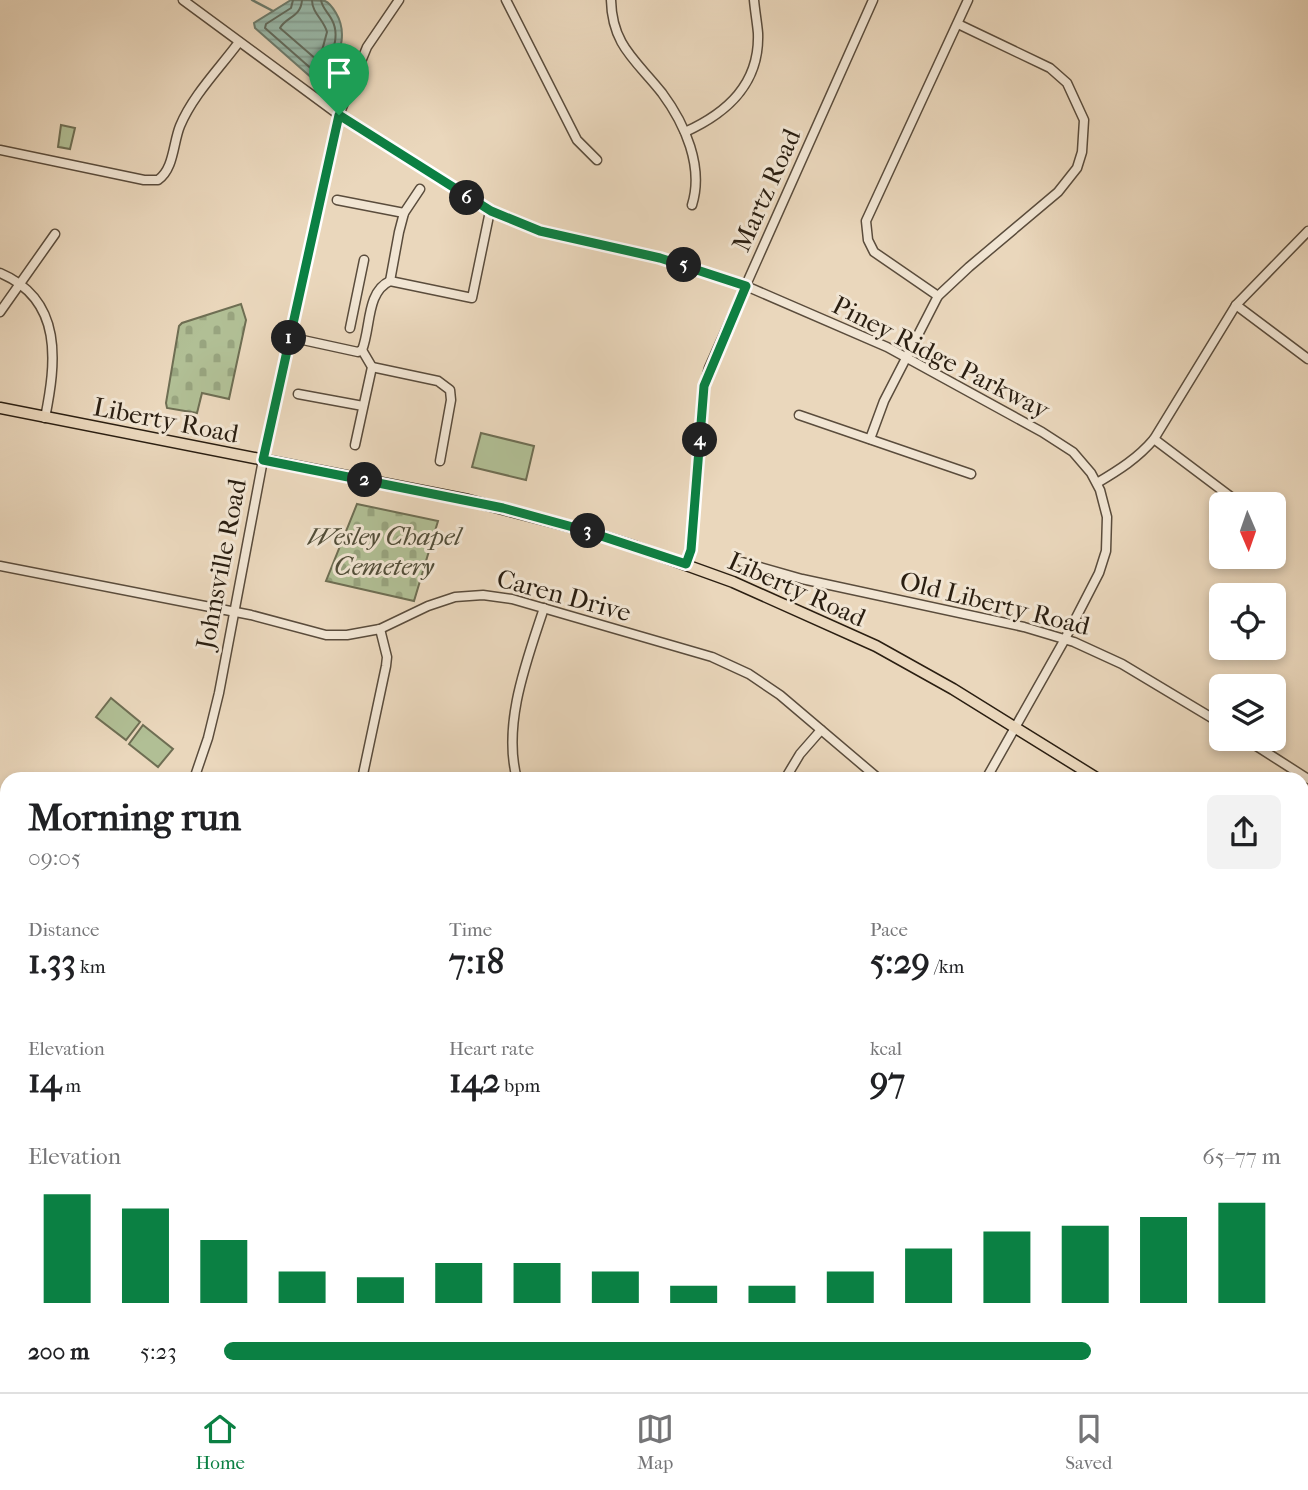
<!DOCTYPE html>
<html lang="en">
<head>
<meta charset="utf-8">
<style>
	:root { --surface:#fff; --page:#f2f2f2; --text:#202124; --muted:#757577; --line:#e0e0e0; --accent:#0b8043 }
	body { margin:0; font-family:"IM FELL French Canon",serif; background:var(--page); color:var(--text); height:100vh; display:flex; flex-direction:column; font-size:26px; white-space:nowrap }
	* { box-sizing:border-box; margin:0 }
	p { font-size:23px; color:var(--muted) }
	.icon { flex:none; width:38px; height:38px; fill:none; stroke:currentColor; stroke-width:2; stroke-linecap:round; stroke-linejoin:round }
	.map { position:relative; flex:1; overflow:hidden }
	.side { position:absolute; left:0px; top:772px; width:1309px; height:621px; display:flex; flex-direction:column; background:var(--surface); border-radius:21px 21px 0 0; box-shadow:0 4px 10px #0003 }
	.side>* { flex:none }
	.needle { width:46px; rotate:178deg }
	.fabs { position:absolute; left:1209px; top:492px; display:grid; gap:14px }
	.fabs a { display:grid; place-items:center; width:77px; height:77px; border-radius:10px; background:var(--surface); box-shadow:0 4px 10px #0003; font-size:35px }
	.pin { position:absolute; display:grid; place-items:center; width:60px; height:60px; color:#fff; margin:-72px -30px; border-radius:50% 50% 50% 0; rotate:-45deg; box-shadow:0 0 7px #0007 }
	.pin .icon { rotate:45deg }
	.km { position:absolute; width:35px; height:35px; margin:-18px; border-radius:50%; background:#222; color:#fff; font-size:19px; line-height:35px; text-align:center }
	.round { display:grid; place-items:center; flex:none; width:74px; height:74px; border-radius:10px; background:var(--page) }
	.headline { display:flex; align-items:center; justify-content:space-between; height:119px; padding:0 28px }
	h1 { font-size:38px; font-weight:700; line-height:52px }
	.stats { display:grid; grid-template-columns:repeat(3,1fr); gap:10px; height:119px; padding:7px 28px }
	.stats div { display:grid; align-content:center }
	.stats b { font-size:35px; font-weight:700 }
	.stats small { font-size:19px; font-weight:400 }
	.stats p { font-size:19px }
	.chart { height:196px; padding:14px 28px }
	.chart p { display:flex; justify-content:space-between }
	.chart svg { width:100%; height:126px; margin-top:7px; stroke:var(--accent); stroke-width:6 }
	ul { padding:0 28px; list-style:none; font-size:23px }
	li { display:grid; grid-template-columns:112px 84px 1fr; align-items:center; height:52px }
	li i { height:18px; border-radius:9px; background:var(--accent) }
	.dock { display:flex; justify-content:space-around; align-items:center; height:98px; border-top:2px solid var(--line); background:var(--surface); font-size:19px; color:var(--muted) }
	.dock a { display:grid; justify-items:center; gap:4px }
	.dock .selected { color:var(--accent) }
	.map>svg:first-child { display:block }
</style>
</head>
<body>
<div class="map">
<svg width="1308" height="1392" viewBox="0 0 1308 1392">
	<defs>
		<pattern id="cemetery-stones" width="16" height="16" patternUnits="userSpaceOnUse" patternTransform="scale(1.75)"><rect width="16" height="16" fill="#b1bf95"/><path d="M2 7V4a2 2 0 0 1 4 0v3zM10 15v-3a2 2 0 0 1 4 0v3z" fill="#98a47f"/></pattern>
		<pattern id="park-crowns" width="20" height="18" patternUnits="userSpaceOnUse" patternTransform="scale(1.75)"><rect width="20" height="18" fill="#b1bf95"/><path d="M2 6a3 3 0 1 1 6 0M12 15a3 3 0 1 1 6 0" fill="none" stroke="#98a47f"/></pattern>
		<pattern id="water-rules" width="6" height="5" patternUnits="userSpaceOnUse" patternTransform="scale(1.75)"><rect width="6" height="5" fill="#99baab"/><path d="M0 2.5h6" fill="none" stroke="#849f92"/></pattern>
	</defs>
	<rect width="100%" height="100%" fill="#ead7bc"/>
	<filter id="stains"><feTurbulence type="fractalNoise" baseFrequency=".00286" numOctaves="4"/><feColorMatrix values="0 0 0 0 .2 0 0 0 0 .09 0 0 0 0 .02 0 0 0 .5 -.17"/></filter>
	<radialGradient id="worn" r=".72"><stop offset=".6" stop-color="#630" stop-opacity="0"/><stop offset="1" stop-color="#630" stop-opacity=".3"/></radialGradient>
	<!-- cemetery -->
	<g fill="url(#cemetery-stones)" stroke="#6e6e53" stroke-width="2">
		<polygon points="241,304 246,320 229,399 202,393 197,413 167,408 166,403 179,326 182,323"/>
		<polygon points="357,504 438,521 414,601 326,581"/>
	</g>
	<!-- park -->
	<polygon fill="url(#park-crowns)" stroke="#6e6e53" stroke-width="2" points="61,125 75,128 70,149 58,147"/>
	<!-- garden -->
	<g fill="#b1bf95" stroke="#6e6e53" stroke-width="2">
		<polygon points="481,433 534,446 526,480 472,467"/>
		<polygon points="111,698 140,722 126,740 96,717"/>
		<polygon points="143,725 173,749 158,767 129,744"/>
	</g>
	<!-- water -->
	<path fill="url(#water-rules)" stroke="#6d7c6d" stroke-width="2" d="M 291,0 C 301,0 316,0 325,1 C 330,3 333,8 336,13 C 349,35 338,55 330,77 L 325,80 L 313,79 L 255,28 L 254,23 Z"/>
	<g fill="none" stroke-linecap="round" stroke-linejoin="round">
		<!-- shore -->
		<g stroke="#626c5e" stroke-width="2">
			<path d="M 293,0 L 291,8 L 266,24 L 265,28 L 315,72 L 322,73 L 325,71 C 331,54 341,37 332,20 C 328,12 322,8 321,0"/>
			<path d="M 302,0 C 301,17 286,17 280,28 L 317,60 L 320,58 L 327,32 C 324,20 312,13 312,0"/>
		</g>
		<!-- stream -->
		<g stroke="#6d7c6d" stroke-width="2.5">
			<polyline points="252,0 273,11"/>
			<polyline points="1089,1386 1090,1389 1098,1392"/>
			<polyline points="376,1392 377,1386"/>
		</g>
		<defs>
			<g id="minor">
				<polyline points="183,0 339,115 490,211 539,231 660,258 746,286 887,347 1042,432 1073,452 1091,473 1100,490 1107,517 1106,551 1099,573 1065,639 986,779"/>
				<polyline points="506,0 577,140 597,160"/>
				<path d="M 611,0 C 612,46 637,61 662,93 C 685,124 704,167 692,205"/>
				<path d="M 685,132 C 727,113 760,84 758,33 C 757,22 755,11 754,0"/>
				<path d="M 0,150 L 144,180 L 158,180 C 174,169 173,143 180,126 C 193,95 219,69 239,42"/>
				<polyline points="337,200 404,213"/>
				<path d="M 0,273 C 64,300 56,363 45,418"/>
				<polyline points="390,281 399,232 404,213 420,189"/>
				<polyline points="938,296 874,252 868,240 866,221 968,0"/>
				<polyline points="1236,305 1308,359"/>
				<polyline points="0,312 55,234"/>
				<polyline points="350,328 364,260"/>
				<polyline points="289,337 358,352 362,350"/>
				<path d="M 362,350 C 371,328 366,292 390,281 L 472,298 L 490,211"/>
				<polyline points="372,367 438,381 450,390 451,400 440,461"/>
				<polyline points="298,394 363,406"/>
				<polyline points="799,415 971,474"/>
				<polyline points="870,439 884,401 938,296 969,267 1058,192 1077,168 1082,152 1084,120 1067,83 1050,68 958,24"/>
				<polyline points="1154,439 1235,500"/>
				<polyline points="355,445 372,367 362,350"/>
				<path d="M 1097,483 C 1119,470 1138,458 1154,439 L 1236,305 L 1308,231"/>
				<polyline points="742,562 802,579 1024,627 1074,642 1122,664 1222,724"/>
				<polyline points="686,564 691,550 704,386 709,368 873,0"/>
				<polyline points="0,566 251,615 326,635 347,635 380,629 428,606 455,597 483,595 512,599 712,657 749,674 780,695 879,779"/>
				<polyline points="1244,738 1308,779"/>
				<polyline points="194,779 208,738 219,693 263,460 339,115 367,47 399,0"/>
				<polyline points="362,779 386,666 387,657 380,629"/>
				<path d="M 517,779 C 502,724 527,660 544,608"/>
				<polyline points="785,779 800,754 821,730"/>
				<polyline points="1302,1049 1308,1061"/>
				<polyline points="0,1065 7,1055"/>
				<polyline points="1302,1261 1308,1250"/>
				<polyline points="0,1294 7,1284"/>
				<polyline points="0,1356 7,1363"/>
				<polyline points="21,1386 25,1392"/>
				<polyline points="489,1386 491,1392"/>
				<polyline points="996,1386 998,1392"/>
				<polyline points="1252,1386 1260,1392"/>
				<polyline points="291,1392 294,1386"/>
			</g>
			<g id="major">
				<polyline points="0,408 468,500 580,529 636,547 733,582 876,646 953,689 1098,779"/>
				<polyline points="1302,906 1308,910"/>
			</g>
		</defs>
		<!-- minor casing -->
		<use href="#minor" stroke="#5a4c3c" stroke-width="11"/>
		<!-- major casing -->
		<use href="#major" stroke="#2a1e11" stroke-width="13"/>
		<!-- minor -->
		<use href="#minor" stroke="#f1e5d3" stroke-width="8"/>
		<!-- major -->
		<use href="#major" stroke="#ead7bc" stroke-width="10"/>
	</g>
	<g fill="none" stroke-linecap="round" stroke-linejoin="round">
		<defs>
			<polygon id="route" points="339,115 491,211 540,231 660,258 746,286 704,386 691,550 686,564 580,529 503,508 263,460"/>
		</defs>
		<!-- route casing -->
		<use href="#route" stroke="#fff" stroke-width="14"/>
		<!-- route -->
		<use href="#route" stroke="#0b8043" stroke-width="9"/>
	</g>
	<g text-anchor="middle" stroke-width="6" stroke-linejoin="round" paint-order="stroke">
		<!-- street labels -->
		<g font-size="26" fill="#2a1e11" stroke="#f1e5d3">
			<text transform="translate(766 190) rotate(-66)" y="9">Martz Road</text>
			<text transform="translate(941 357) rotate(27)" y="9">Piney Ridge Parkway</text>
			<text transform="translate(166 420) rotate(11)" y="9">Liberty Road</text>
			<text transform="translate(221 564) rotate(-79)" y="9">Johnsville Road</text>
			<text transform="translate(797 589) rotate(24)" y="9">Liberty Road</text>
			<text transform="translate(564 595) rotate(15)" y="9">Caren Drive</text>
			<text transform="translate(995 603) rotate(14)" y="9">Old Liberty Road</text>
		</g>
		<!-- park labels -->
		<g font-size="26" font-style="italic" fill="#524e39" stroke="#f1e5d3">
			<text x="384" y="545">Wesley Chapel<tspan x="384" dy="30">Cemetery</tspan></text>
		</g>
	</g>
	<rect width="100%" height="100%" filter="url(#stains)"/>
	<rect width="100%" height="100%" fill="url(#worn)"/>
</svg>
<div class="fabs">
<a><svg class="needle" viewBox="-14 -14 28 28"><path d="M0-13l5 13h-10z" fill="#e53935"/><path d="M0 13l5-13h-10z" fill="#757577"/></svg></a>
<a><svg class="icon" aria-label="locate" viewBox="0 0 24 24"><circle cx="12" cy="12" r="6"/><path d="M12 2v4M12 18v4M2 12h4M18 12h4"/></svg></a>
<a><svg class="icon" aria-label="layers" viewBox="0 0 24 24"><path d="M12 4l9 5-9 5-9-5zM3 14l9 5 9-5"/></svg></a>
</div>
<div class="pin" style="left:339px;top:115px;background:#1e9e55"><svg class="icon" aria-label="arrive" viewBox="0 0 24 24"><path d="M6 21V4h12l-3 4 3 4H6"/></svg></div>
<b class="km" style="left:289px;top:338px">1</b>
<b class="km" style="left:365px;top:480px">2</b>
<b class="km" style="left:588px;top:531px">3</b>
<b class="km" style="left:700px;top:440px">4</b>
<b class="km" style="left:684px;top:265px">5</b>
<b class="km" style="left:467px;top:198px">6</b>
<section class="side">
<div class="headline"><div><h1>Morning run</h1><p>09:05</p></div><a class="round"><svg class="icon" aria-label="share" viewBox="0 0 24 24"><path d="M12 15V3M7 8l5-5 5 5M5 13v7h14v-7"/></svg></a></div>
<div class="stats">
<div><p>Distance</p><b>1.33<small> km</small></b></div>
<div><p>Time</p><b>7:18</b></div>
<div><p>Pace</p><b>5:29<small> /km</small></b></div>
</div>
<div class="stats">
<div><p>Elevation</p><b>14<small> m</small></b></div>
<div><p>Heart rate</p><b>142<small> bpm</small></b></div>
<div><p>kcal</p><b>97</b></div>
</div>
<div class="chart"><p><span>Elevation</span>65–77 m</p>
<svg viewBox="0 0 160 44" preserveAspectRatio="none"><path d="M5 44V6M15 44V11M25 44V22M35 44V33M45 44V35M55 44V30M65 44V30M75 44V33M85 44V38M95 44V38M105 44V33M115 44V25M125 44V19M135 44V17M145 44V14M155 44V9"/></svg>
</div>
<ul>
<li><b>200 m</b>5:23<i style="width:82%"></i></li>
</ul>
</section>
</div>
<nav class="dock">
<a class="selected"><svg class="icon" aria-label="home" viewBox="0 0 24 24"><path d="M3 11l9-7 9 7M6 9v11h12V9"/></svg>Home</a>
<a><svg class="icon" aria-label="map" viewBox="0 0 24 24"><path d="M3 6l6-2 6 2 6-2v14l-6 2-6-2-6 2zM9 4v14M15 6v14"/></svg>Map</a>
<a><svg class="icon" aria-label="saved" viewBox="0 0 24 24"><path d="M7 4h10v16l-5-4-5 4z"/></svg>Saved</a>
</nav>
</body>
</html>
